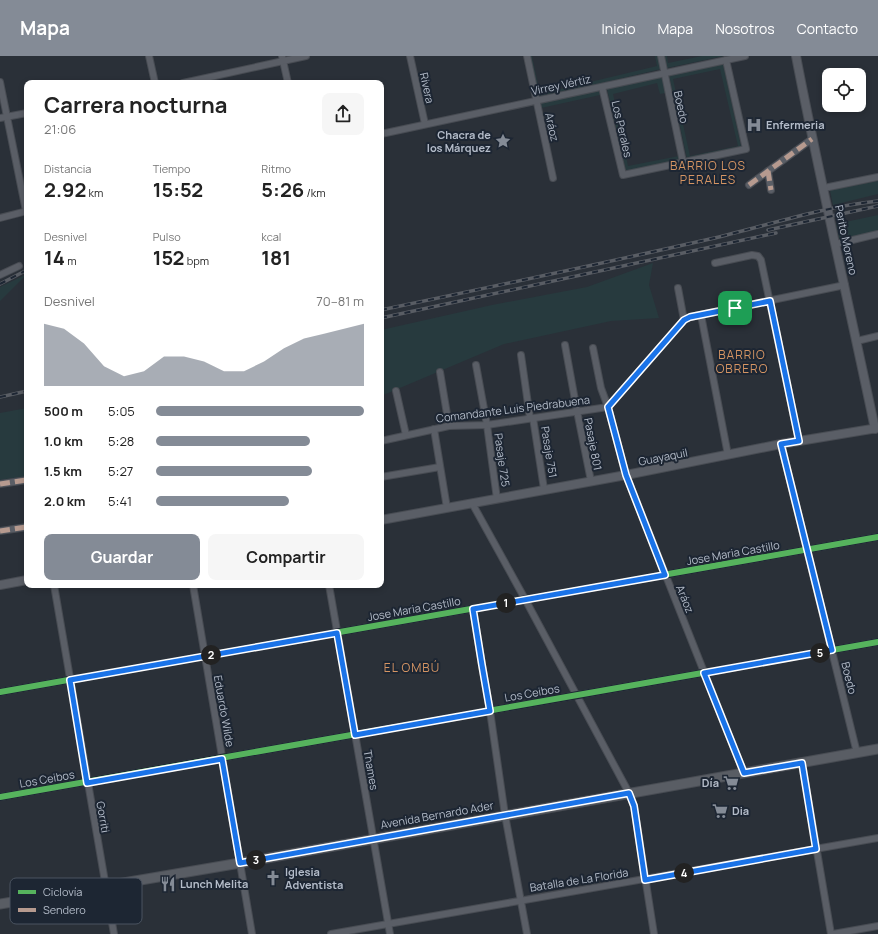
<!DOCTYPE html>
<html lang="es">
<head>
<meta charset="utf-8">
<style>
	:root { --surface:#fff; --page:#f6f6f6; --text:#222; --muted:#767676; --accent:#848b96 }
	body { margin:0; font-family:Manrope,sans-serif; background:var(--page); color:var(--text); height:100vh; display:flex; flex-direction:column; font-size:15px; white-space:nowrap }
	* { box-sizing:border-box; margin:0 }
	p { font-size:13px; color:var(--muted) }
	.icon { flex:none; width:22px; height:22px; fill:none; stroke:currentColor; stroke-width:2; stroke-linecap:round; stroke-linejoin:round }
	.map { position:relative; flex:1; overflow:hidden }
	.details { position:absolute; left:24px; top:24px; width:360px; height:508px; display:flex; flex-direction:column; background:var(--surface); border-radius:8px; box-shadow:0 2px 6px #0003 }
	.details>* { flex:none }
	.tools { position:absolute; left:822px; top:12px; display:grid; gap:8px }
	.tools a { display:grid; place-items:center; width:44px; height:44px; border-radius:8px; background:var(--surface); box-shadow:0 2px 6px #0003; font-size:20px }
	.pin { position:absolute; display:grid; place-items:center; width:34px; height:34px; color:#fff; margin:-17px; border-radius:8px; box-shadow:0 2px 6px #0006 }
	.km { position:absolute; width:20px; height:20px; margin:-10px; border-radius:50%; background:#222; color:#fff; font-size:11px; line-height:20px; text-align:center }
	.round { display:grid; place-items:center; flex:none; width:42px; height:42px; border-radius:8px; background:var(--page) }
	.headline { display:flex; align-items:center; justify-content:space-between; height:68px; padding:0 20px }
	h1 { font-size:22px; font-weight:700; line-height:30px }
	.metrics { display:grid; grid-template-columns:repeat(3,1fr); gap:6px; height:68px; padding:4px 20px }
	.metrics div { display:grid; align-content:center }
	.metrics b { font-size:20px; font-weight:700 }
	.metrics small { font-size:11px; font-weight:400 }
	.metrics p { font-size:11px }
	.chart { height:112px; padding:8px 20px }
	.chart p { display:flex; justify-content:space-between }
	.chart svg { width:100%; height:72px; margin-top:4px; fill:var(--accent); opacity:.7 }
	.action { display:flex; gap:8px; margin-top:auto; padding:8px 20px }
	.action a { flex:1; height:46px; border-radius:8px; background:var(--accent); color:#fff; font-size:16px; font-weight:700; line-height:46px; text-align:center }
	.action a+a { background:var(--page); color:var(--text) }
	ul { padding:0 20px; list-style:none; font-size:13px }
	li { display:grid; grid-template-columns:64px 48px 1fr; align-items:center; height:30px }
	li i { height:10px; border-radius:5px; background:var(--accent) }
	header { display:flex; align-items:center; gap:24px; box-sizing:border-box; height:56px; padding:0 20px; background:var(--accent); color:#fff }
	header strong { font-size:19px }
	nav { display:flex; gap:22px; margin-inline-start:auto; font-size:14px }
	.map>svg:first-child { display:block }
</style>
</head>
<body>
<header>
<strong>Mapa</strong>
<nav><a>Inicio</a><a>Mapa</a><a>Nosotros</a><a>Contacto</a></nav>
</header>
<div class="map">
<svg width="878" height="878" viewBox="0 0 878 878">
	<rect width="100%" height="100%" fill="#2a3038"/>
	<!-- green -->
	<g fill="#273a3e" fill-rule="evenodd">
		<polygon points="529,0 532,0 540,38 657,10 655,0 658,0 661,13 538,42"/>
		<polygon points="664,0 667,0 668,7 702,0 724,0 667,12"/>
		<path d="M 723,8 L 741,90 L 687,103 L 669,19 ZM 720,13 L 738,90 L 690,100 L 673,23 Z"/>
		<path d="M 662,21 L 680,103 L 626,115 L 607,33 ZM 657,27 L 660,38 L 665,37 L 679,100 L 628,110 L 613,38 Z"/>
		<polygon points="599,34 600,39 541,52 540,47"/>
		<polygon points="878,125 878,138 833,149 830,134"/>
		<polygon points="878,159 878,176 840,185 836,168"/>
		<polygon points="653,207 649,229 659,262 611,265 504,288 381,340 381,274 492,249 587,231"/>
		<polygon points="27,218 0,245 0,231"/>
		<polygon points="27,352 27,420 0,424 0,357"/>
	</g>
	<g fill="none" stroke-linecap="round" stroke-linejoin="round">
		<defs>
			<g id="minor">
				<polyline points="149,0 155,27"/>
				<polyline points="282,0 288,27"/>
				<polyline points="410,0 425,68"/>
				<polyline points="527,0 553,122"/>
				<polyline points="661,0 683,106"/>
				<polyline points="0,26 26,155"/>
				<polyline points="183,27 306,0"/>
				<polyline points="602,31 623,119 746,93 726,4"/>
				<polyline points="0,62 27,57"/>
				<polyline points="381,78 745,0"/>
				<polyline points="768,115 771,134"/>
				<polyline points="749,129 812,83"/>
				<polyline points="824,132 878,121"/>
				<polyline points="0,162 27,155"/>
				<polyline points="836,188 878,178"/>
				<polyline points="715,207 752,199 758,200 761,204 799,385"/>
				<polyline points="0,219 19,210"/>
				<polyline points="678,232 684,264"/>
				<polyline points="701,259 728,399"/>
				<polyline points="857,285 878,280"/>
				<polyline points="565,289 577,355 591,425"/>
				<polyline points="593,292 601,332 608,351 626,419 744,717"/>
				<polyline points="521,299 530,362"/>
				<polyline points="476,309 487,369 497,443"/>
				<polyline points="440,316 449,370"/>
				<polyline points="396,335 406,379"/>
				<polyline points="533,362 544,433"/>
				<polyline points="434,373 447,452"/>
				<polyline points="381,385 449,370 487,369 608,351 684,264 690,261 845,229"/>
				<polyline points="781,388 857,697"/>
				<polyline points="381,421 440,411"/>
				<polyline points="0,428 27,424"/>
				<polyline points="472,447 525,543 629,737 634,750 654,878"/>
				<polyline points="0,475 27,471"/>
				<polyline points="54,529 114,878"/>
				<polyline points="193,529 252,878"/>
				<polyline points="329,529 390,878"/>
				<polyline points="473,553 482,609 490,655 505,759 527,878"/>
				<polyline points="0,636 878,481"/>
				<polyline points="802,707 831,878"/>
				<polyline points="0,741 878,586"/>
				<polyline points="331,878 878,782"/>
				<polyline points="833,878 878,870"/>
			</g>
			<g id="tertiary">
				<path d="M 796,0 C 820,125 849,248 875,373"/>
				<polyline points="381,464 626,419 781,388 878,372"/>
				<polyline points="0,529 27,524"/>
			</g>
			<polyline id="secondary" points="0,848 240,807 878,693"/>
		</defs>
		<!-- minor casing -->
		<use href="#minor" stroke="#484c53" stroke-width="8"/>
		<!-- tertiary casing -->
		<use href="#tertiary" stroke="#484c53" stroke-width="10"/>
		<!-- secondary casing -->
		<use href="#secondary" stroke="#484c53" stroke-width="11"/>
		<!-- minor -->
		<use href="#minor" stroke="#5a5e66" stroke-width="6"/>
		<!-- tertiary -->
		<use href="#tertiary" stroke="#5a5e66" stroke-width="8"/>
		<!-- secondary -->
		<use href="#secondary" stroke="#595d64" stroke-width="9"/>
		<defs>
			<g id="rail">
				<polyline points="768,174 878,150"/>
				<polyline points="0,228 27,214"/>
				<path d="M 381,254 C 491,231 600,208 710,183 C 766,170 821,151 878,145"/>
				<polyline points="381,262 776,177"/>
				<polyline points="0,341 27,335"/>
			</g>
		</defs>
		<!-- rail casing -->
		<use href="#rail" stroke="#595d64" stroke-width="3.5"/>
		<!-- rail -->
		<use href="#rail" stroke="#1d2633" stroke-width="2" stroke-dasharray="6" stroke-linecap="butt"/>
		<!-- quiet -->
		<g stroke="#b69a8f" stroke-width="5" stroke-dasharray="10 5" stroke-linecap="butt">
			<polyline points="768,115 771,134"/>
			<polyline points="749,129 812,83"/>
			<polyline points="0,428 27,424"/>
			<polyline points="0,475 27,471"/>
		</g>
		<defs>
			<g id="cycleway">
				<polyline points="0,636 878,481"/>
				<polyline points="0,741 878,586"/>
			</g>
		</defs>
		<!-- cycleway casing -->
		<use href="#cycleway" stroke="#1d2633" stroke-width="8"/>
		<!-- cycleway -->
		<use href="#cycleway" stroke="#56b35d" stroke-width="6"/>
	</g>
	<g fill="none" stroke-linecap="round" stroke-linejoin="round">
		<defs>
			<polygon id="route" points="770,245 799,385 781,388 832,594 704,617 744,717 802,707 816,793 645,824 634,750 629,737 240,807 222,703 87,727 70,624 337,577 355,679 490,655 482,609 473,553 665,519 626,419 608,351 684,264 690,261"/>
		</defs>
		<!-- route casing -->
		<use href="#route" stroke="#fff" stroke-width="8"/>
		<!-- route -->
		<use href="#route" stroke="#1a73e8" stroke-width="5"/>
	</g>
	<!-- icons -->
	<defs>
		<symbol id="hospital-bare" viewBox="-9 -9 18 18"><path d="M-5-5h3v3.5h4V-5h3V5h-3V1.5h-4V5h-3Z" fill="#848b96" stroke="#1d2633" stroke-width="2.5" paint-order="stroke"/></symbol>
		<symbol id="sight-bare" viewBox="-9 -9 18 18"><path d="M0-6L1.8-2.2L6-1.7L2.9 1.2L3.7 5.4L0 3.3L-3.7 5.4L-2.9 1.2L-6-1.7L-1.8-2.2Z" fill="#848b96" stroke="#1d2633" stroke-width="2.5" paint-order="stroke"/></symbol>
		<symbol id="supermarket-bare" viewBox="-9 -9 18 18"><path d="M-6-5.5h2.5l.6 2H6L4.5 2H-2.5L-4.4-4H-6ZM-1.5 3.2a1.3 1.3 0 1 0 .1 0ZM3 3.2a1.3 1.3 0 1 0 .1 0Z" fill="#848b96" stroke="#1d2633" stroke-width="2.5" paint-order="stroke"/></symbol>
		<symbol id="church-bare" viewBox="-9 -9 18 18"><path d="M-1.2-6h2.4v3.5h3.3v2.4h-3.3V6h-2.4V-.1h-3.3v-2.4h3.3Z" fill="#848b96" stroke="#1d2633" stroke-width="2.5" paint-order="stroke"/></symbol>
		<symbol id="restaurant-bare" viewBox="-9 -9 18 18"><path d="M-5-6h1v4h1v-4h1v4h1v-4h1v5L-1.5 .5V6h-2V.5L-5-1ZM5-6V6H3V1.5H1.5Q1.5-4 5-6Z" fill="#848b96" stroke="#1d2633" stroke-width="2.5" paint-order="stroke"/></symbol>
	</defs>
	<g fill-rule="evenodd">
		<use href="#hospital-bare" x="743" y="58" width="22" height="22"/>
		<use href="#sight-bare" x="492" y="74" width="22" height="22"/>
		<use href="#supermarket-bare" x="720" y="716" width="22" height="22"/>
		<use href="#supermarket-bare" x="709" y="744" width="22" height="22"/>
		<use href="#church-bare" x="262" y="811" width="22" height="22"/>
		<use href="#restaurant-bare" x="157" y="817" width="22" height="22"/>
	</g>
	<g text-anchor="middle" stroke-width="4" stroke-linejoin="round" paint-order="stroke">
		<!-- street labels -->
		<g font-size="11" fill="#b4bcc9" stroke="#1d2633">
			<text transform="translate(561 29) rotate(-12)" y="4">Virrey Vértiz</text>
			<text transform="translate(427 32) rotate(78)" y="4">Rivera</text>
			<text transform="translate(681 51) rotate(78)" y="4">Boedo</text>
			<text transform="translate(552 71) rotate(78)" y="4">Aráoz</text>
			<text transform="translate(622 73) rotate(77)" y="4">Los Perales</text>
			<text transform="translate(846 184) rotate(78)" y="4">Perito Moreno</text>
			<text transform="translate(513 353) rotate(-7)" y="4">Comandante Luis Piedrabuena</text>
			<text transform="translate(593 388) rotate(79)" y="4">Pasaje 801</text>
			<text transform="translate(549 396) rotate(81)" y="4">Pasaje 751</text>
			<text transform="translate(663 401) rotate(-11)" y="4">Guayaquil</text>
			<text transform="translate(502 404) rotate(82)" y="4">Pasaje 725</text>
			<text transform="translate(733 497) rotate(-10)" y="4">Jose Maria Castillo</text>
			<text transform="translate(685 543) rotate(68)" y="4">Aráoz</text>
			<text transform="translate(414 553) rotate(-10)" y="4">Jose Maria Castillo</text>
			<text transform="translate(849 622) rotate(76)" y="4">Boedo</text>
			<text transform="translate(532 637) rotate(-10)" y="4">Los Ceibos</text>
			<text transform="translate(224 655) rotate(80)" y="4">Eduardo Wilde</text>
			<text transform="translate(371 714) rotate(80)" y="4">Thames</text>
			<text transform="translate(47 723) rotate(-10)" y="4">Los Ceibos</text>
			<text transform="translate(437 759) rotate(-10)" y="4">Avenida Bernardo Ader</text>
			<text transform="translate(103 761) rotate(80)" y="4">Gorriti</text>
			<text transform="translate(579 824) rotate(-9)" y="4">Batalla de La Florida</text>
		</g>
		<!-- poi labels -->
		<g font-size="11" font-weight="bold" fill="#b4bcc9" stroke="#1d2633" text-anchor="start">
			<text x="766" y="73">Enfermeria</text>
			<text x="491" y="83" text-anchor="end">Chacra de<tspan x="491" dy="13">los Márquez</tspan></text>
			<text x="719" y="731" text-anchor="end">Día</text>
			<text x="732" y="759">Dia</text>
			<text x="285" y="820">Iglesia<tspan x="285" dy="13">Adventista</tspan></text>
			<text x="180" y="832">Lunch Melita</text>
		</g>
		<!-- neighbourhood labels -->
		<g font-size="12" letter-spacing="1" fill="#d59563" stroke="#1d2633">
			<text x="708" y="114">BARRIO LOS<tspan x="708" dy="14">PERALES</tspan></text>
			<text x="742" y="303">BARRIO<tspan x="742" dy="14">OBRERO</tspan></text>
			<text x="412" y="616">EL OMBÚ</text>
		</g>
	</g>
	<!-- legend -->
	<rect x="10" y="822" width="132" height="46" rx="6" fill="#1d2633" stroke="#4a5360" stroke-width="1"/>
	<rect x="18" y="834" width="18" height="4" fill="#56b35d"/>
	<rect x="18" y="852" width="18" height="4" fill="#b69a8f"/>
	<g font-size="11" fill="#b4bcc9">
		<text x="43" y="840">Ciclovía</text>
		<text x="43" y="858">Sendero</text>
	</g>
</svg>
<div class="tools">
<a><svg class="icon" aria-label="locate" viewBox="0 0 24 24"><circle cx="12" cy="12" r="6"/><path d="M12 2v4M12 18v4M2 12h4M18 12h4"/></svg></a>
</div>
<div class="pin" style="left:735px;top:252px;background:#1e9e55"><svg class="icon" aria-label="arrive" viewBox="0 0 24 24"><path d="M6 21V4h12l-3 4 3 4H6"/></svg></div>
<b class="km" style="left:506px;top:547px">1</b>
<b class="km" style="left:211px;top:599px">2</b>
<b class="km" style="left:256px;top:804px">3</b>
<b class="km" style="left:684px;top:817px">4</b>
<b class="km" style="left:820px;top:597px">5</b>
<section class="details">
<div class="headline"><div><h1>Carrera nocturna</h1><p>21:06</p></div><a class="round"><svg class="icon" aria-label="share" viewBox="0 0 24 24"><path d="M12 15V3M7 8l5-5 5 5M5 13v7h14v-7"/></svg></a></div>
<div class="metrics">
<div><p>Distancia</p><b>2.92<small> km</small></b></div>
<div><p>Tiempo</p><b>15:52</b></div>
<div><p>Ritmo</p><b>5:26<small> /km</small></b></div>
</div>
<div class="metrics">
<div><p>Desnivel</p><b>14<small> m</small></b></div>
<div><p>Pulso</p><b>152<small> bpm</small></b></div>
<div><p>kcal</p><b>181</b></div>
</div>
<div class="chart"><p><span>Desnivel</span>70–81 m</p>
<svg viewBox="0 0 160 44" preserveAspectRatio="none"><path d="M0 44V6L10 9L20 18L30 32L40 38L50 35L60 26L70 26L80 29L90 35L100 35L110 29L120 21L130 15L140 12L150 9L160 6V44z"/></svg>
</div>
<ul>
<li><b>500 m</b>5:05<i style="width:100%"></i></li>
<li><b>1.0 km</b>5:28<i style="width:74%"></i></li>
<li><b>1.5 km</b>5:27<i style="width:75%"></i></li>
<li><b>2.0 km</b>5:41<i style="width:64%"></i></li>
</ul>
<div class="action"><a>Guardar</a><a>Compartir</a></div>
</section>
</div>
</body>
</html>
